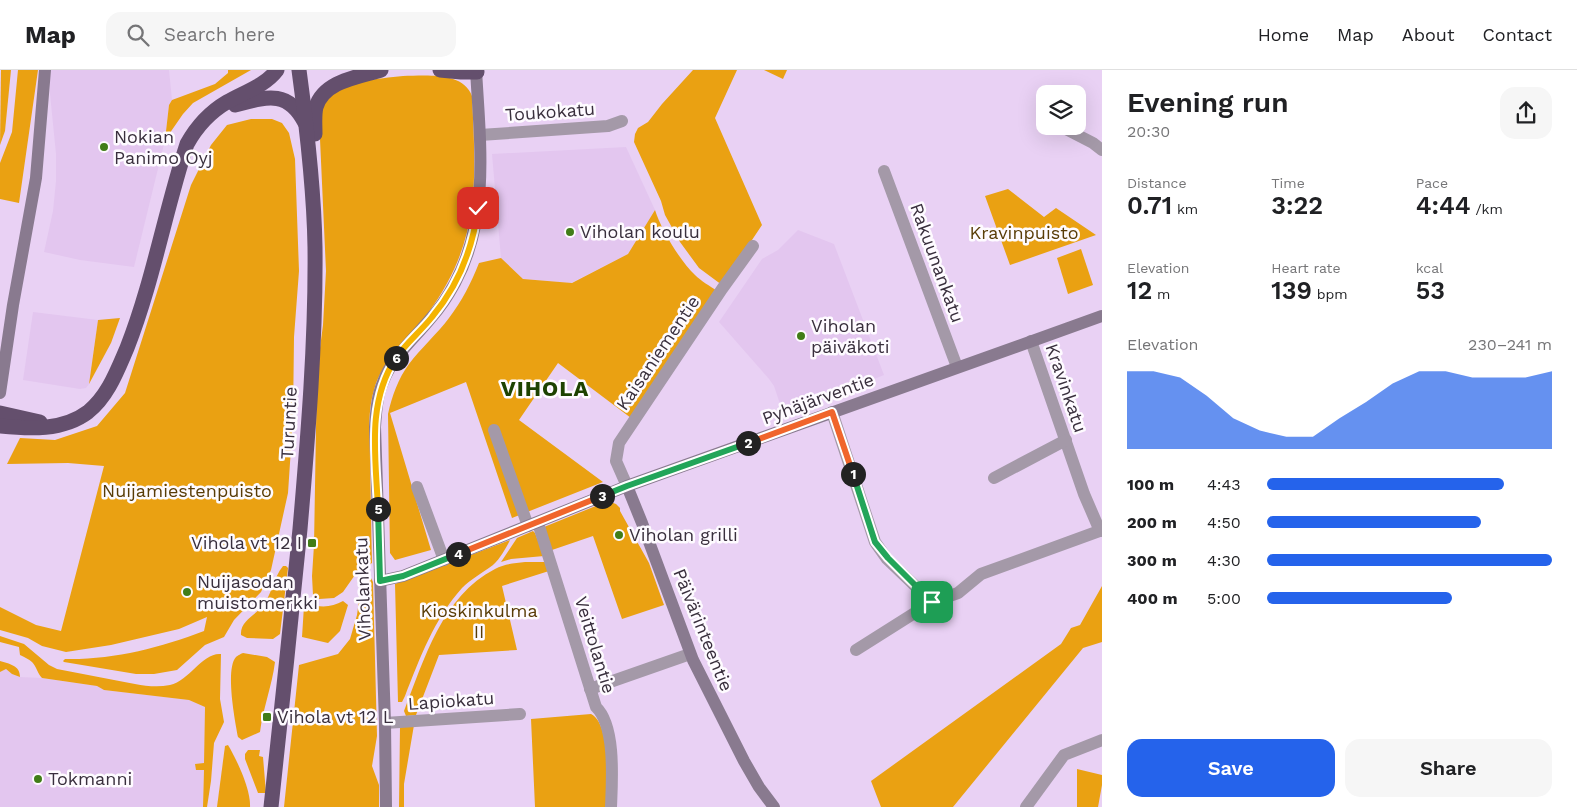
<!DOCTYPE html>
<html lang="en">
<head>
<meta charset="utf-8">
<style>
	:root { --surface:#fff; --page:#f6f6f6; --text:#202124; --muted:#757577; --line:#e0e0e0; --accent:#2563eb }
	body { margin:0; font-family:"Work Sans",sans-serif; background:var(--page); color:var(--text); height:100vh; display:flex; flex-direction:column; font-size:19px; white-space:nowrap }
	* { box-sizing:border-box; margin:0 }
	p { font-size:16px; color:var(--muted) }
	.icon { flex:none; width:28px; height:28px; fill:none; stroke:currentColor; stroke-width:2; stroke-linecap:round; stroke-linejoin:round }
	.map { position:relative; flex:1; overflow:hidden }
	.details { display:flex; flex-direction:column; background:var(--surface); width:475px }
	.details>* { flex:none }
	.buttons { position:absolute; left:1036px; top:15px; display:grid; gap:10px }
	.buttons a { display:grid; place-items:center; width:50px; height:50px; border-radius:10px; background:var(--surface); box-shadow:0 5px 20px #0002; font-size:25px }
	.pin { position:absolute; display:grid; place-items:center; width:42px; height:42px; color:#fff; margin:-21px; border-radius:10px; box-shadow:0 2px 8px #0006 }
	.km { position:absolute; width:25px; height:25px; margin:-12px; border-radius:50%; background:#222; color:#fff; font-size:14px; line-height:25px; text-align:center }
	.round { display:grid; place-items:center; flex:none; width:52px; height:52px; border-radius:15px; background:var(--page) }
	.overview { display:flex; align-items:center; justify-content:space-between; height:85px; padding:0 25px }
	h1 { font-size:28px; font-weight:600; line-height:38px }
	.stats { display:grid; grid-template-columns:repeat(3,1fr); gap:8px; height:85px; padding:5px 25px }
	.stats div { display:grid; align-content:center }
	.stats b { font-size:25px; font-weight:600 }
	.stats small { font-size:14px; font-weight:400 }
	.stats p { font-size:14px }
	.chart { height:140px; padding:10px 25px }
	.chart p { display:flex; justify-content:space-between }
	.chart svg { width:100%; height:90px; margin-top:5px; fill:var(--accent); opacity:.7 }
	.action { display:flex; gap:10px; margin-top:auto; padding:10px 25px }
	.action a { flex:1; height:58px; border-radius:15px; background:var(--accent); color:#fff; font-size:20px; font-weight:600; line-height:58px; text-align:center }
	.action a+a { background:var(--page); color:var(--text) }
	ul { padding:0 25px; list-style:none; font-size:16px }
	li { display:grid; grid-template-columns:80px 60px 1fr; align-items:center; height:38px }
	li i { height:12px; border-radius:6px; background:var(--accent) }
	header { display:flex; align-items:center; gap:30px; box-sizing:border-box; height:70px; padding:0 25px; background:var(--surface); border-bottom:1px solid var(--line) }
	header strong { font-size:24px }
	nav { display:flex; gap:28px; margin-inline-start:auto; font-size:18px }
	.search { width:350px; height:45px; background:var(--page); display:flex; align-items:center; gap:12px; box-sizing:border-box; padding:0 18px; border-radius:15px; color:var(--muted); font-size:19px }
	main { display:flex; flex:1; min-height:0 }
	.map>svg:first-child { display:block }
</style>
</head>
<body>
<header>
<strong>Map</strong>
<div class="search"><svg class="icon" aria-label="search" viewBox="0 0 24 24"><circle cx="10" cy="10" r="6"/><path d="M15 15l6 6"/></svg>Search here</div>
<nav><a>Home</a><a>Map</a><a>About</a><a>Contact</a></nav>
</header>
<main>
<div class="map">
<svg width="1102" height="737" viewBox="0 0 1102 737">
	<rect width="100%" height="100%" fill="#e9d1f4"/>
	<!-- built -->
	<g fill="#e3c6ef">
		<polygon points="50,0 169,0 172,30 169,35 165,70 134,197 80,190 44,182 53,141 56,111 56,84 50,24"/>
		<polygon points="626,77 655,140 628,184 571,213 523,209 501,188 492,84"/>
		<polygon points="798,160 834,174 884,305 784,346 774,316 769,309 719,252 762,189 778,180"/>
		<polygon points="33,242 98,250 89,314 86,318 80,319 23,310"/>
		<polygon points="6,599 12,604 20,607 42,608 97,616 104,620 189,630 205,637 204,694 195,694 204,700 203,737 0,737 0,602"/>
	</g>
	<!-- green -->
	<g fill="#eaa112">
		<polygon points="1,0 11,0 5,61 0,75"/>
		<polygon points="18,0 38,0 19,133 0,129 0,93 12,62"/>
		<polygon points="228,0 251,0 193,33 183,44 165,70 169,35 172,30 215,14 228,3"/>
		<polygon points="693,0 737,0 715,48 762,155 722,215 699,198 680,172 665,145 661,131 634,72 635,64 638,58 648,52 662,34"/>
		<polygon points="764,0 787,0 783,9"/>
		<path d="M 403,6 C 424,6 463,1 472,26 C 476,111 481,171 428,243 C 410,268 382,289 374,320 C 367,343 370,368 370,391 C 371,425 371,459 372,493 L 357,502 L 343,522 L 334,528 L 319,529 L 313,525 L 312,506 L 314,475 L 317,301 L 323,255 L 326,201 L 319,47 C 321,41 322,33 327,29 C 345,10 378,9 403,6 Z"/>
		<path d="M 251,49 L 272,49 L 282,53 L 289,63 L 295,89 L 299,201 L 294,267 L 293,348 L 288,423 L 271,500 L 261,522 L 234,550 L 224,567 L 205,575 L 177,600 L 154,604 L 136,604 L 64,592 L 63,591 L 65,589 C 113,590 159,578 204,561 L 207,547 L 179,559 L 111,575 L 66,582 L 42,576 L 28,568 L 0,560 L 0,537 L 36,555 L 61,561 L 104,396 L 68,393 L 7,394 L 20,368 L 55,370 L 97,356 L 125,323 L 191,115 L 211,75 L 227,55 Z"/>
		<polygon points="1008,119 1044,147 1056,138 1096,165 1010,195 985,126"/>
		<path d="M 655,140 C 661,159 680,191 695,205 C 701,211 710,216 717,221 L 631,348 L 558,293 L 519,350 L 603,412 L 512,448 L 466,312 L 390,343 L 431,480 L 395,490 L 390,483 L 388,344 C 392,326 398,309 409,294 C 421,278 437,264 449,248 C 462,231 471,213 479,193 L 501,188 L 523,209 L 572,213 L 628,184 Z"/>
		<polygon points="1081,179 1093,215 1068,224 1057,188"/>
		<polygon points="120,248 111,273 89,314 98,250"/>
		<polygon points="608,431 616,434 620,438 620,441 649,493 664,535 622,549 593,466 552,480 544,457"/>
		<polygon points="533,461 535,463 544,486 511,489 501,492 517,468"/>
		<path d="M 510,470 C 506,478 500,489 493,495 C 482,503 471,509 462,518 C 434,549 420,588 405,626 L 402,632 L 398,632 L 395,514 Z"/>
		<path d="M 525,492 L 546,492 L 549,501 L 502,516 L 517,580 L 439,585 L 416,645 L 406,646 L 404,641 C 424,590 442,526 495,499 C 504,494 515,493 525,492 Z"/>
		<path d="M 283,496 L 286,496 L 288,498 L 280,564 L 273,569 L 247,568 L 241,565 C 240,552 253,546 261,538 C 272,526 273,508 283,496 Z"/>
		<polygon points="369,504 373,512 377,666 372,696 379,715 379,737 284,737 299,595 338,584 350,569 357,545 361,515"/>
		<polygon points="1102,516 1102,572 1083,578 953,737 881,737 871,711 1061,574 1071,558 1080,555"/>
		<path d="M 343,531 L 348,535 L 340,561 L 328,573 L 302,567 L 304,536 L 308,532 C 319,539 332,537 343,531 Z"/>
		<path d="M 0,566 L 24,574 L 49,595 L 57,599 C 76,603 95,606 114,610 C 132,613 151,619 170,615 C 190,610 203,582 221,584 L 220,629 L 224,652 L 214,673 L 211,711 L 207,737 L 203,737 L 204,700 L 196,700 L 195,694 L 204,693 L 205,637 L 189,630 L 104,620 L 97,616 L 42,608 C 37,603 37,597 32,592 C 29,589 24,587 20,585 L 19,577 L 0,572 Z"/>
		<path d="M 243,583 L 267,587 L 275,592 C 272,616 263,638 260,662 L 242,670 L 238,667 C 235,651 225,599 236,587 C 237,586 242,583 243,583 Z"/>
		<path d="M 0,591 C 9,594 20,595 20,607 L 12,604 L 6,599 L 0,602 Z"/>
		<path d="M 591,644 C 612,655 606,715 606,737 L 535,737 L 531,649 Z"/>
		<polygon points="414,655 404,714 404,737 399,737 400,657"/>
		<path d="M 228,675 C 237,690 251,720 250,737 L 217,737 L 225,676 Z"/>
		<polygon points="248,680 260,680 259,686 263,687 266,723 258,723 245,689 245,684"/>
		<polygon points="1077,699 1102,705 1102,715 1098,737 1077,737"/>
	</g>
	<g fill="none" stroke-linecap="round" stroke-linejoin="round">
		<!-- street -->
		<g stroke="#a499a8" stroke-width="12">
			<polyline points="1060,56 1093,73 1102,80"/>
			<polyline points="480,65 608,56 622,51"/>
			<polyline points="884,101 957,297"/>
			<polyline points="1031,271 1084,424 1100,461"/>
			<polyline points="832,342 875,472 887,489 932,532"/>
			<polyline points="494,360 528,456"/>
			<polyline points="994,408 1066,370"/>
			<polyline points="627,416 616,391 619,373 722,219 753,176"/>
			<polyline points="417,417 444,490"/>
			<path d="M 538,453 L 596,637 C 616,656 612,711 611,737"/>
			<polyline points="856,580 932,532 958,523 981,504 1102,460"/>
			<polyline points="590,619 690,584"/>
			<polyline points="385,653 520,644"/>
			<polyline points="1026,737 1064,685 1102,670"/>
		</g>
		<!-- secondary -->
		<g stroke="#897a8f" stroke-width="12">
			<polyline points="0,323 13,235 36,108 45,0"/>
			<polyline points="627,416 642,453 693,590 744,691 759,717 774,737"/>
			<polyline points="380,511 403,506 627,416 1102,246"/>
			<path d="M 386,737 L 385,653 L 375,357 C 376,342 377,326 383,312 C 393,286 414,269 431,248 C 440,238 448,226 455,213 C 490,148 480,72 476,0"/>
		</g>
		<!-- highway -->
		<g stroke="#644f6d" stroke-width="15">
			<polyline points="440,0 461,2 477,2"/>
			<path d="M 235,35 C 266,27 288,19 305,53"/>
			<path d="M 315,64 C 315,55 314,45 316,37 C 324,11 358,7 381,0"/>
			<polyline points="0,343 40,352"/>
			<path d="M 0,356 C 29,359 63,361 88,342 C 108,326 117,301 127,278 C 153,212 165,141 187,74 C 197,56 210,42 227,32 C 244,22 265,16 277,0"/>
			<path d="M 271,737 C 281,644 291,552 300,459 C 308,366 316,271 315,177 C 314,117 307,59 299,0"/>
		</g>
	</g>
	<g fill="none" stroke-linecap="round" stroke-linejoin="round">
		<defs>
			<polyline id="split-1" points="853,404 875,472 888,488 932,532"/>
			<polyline id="split-2" points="748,373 832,342 853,404"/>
			<polyline id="split-3" points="602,426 627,416 748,373"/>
			<polyline id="split-4" points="458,484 602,426"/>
			<polyline id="split-5" points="378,439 380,511 403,506 458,484"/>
			<path id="split-6" d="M 378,439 C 376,388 366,333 396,288"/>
			<path id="split-7" d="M 396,288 C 406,273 421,261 432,247 C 458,216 473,177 478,138"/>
		</defs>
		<!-- split-1 casing -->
		<use href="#split-1" stroke="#fff" stroke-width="10"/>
		<!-- split-2 casing -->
		<use href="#split-2" stroke="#fff" stroke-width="10"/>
		<!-- split-3 casing -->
		<use href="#split-3" stroke="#fff" stroke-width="10"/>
		<!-- split-4 casing -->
		<use href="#split-4" stroke="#fff" stroke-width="10"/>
		<!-- split-5 casing -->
		<use href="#split-5" stroke="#fff" stroke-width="10"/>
		<!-- split-6 casing -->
		<use href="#split-6" stroke="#fff" stroke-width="10"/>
		<!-- split-7 casing -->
		<use href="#split-7" stroke="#fff" stroke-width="10"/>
		<!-- split-1 -->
		<use href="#split-1" stroke="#22a559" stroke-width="6"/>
		<!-- split-2 -->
		<use href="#split-2" stroke="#f0652b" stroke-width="6"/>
		<!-- split-3 -->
		<use href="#split-3" stroke="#22a559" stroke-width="6"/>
		<!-- split-4 -->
		<use href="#split-4" stroke="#f0652b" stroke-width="6"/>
		<!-- split-5 -->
		<use href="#split-5" stroke="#22a559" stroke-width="6"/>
		<!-- split-6 -->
		<use href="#split-6" stroke="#f5b400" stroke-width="6"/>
		<!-- split-7 -->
		<use href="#split-7" stroke="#f5b400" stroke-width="6"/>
	</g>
	<!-- markers -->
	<g fill="#417d18" stroke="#fefbff" stroke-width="2">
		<circle cx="104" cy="77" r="5"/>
		<circle cx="570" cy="162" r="5"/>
		<circle cx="801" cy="266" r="5"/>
		<circle cx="619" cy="465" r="5"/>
		<rect x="307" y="468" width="10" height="10" rx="2.5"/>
		<circle cx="187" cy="522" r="5"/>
		<rect x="262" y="642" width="10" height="10" rx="2.5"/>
		<circle cx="38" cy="709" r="5"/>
	</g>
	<g text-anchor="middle" stroke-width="5" stroke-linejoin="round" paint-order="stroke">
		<!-- street labels -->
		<g font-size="18" fill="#392f3d" stroke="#fefbff">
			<text transform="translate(550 42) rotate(-4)" y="6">Toukokatu</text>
			<text transform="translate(937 193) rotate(70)" y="6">Rakuunankatu</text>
			<text transform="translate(658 283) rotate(-56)" y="6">Kaisaniementie</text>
			<text transform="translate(1066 318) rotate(71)" y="6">Kravinkatu</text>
			<text transform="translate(818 329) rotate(-20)" y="6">Pyhäjärventie</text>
			<text transform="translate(289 353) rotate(-87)" y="6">Turuntie</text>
			<text transform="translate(363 519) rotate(-92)" y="6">Viholankatu</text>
			<text transform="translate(703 560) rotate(68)" y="6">Päivärinteentie</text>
			<text transform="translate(595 575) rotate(73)" y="6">Veittolantie</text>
			<text transform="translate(451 631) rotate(-4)" y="6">Lapiokatu</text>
		</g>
		<!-- poi labels -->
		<g font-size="18" fill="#392f3d" stroke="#fefbff" text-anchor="start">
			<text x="114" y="73">Nokian<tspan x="114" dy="21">Panimo Oyj</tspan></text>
			<text x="580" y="168">Viholan koulu</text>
			<text x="811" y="262">Viholan<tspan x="811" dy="21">päiväkoti</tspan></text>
			<text x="629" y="471">Viholan grilli</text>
			<text x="302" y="479" text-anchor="end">Vihola vt 12 I</text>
			<text x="197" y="518">Nuijasodan<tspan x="197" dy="21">muistomerkki</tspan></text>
			<text x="277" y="653">Vihola vt 12 L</text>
			<text x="48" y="715">Tokmanni</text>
		</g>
		<!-- park labels -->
		<g font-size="18" fill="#593c07" stroke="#fefbff">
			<text x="1024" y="169">Kravinpuisto</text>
			<text x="187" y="427">Nuijamiestenpuisto</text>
			<text x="479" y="547">Kioskinkulma<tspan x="479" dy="21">II</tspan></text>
		</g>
		<!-- district labels -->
		<g font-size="22" font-weight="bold" letter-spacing="1" fill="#1d4201" stroke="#fefbff">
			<text x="545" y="326">VIHOLA</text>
		</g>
	</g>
</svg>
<div class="buttons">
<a><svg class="icon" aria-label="layers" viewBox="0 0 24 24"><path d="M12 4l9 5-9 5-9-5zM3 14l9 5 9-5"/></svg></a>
</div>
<div class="pin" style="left:932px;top:532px;background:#1e9e55"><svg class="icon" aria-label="arrive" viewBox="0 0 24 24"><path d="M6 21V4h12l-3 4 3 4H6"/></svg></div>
<div class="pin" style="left:478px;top:138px;background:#d93025"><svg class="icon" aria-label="check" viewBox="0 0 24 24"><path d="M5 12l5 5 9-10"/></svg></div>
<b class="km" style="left:853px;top:404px">1</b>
<b class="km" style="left:748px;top:373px">2</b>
<b class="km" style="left:602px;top:426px">3</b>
<b class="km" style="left:458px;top:484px">4</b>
<b class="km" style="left:378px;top:439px">5</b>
<b class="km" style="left:396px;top:288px">6</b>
</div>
<section class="details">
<div class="overview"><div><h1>Evening run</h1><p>20:30</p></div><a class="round"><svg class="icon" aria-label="share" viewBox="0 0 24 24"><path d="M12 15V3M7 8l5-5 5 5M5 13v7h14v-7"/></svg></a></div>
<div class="stats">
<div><p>Distance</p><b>0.71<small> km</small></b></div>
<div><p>Time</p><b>3:22</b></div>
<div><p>Pace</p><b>4:44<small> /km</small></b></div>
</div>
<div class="stats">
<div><p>Elevation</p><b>12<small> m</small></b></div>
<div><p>Heart rate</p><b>139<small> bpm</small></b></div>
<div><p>kcal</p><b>53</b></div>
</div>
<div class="chart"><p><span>Elevation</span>230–241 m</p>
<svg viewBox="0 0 160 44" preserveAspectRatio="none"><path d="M0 44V6L10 6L20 9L30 18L40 29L50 35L60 38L70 38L80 29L90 21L100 12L110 6L120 6L130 9L140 9L150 9L160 6V44z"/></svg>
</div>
<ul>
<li><b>100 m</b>4:43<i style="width:83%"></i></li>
<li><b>200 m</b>4:50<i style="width:75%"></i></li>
<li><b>300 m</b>4:30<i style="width:100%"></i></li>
<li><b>400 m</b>5:00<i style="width:65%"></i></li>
</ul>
<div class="action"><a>Save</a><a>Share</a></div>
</section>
</main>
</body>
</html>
